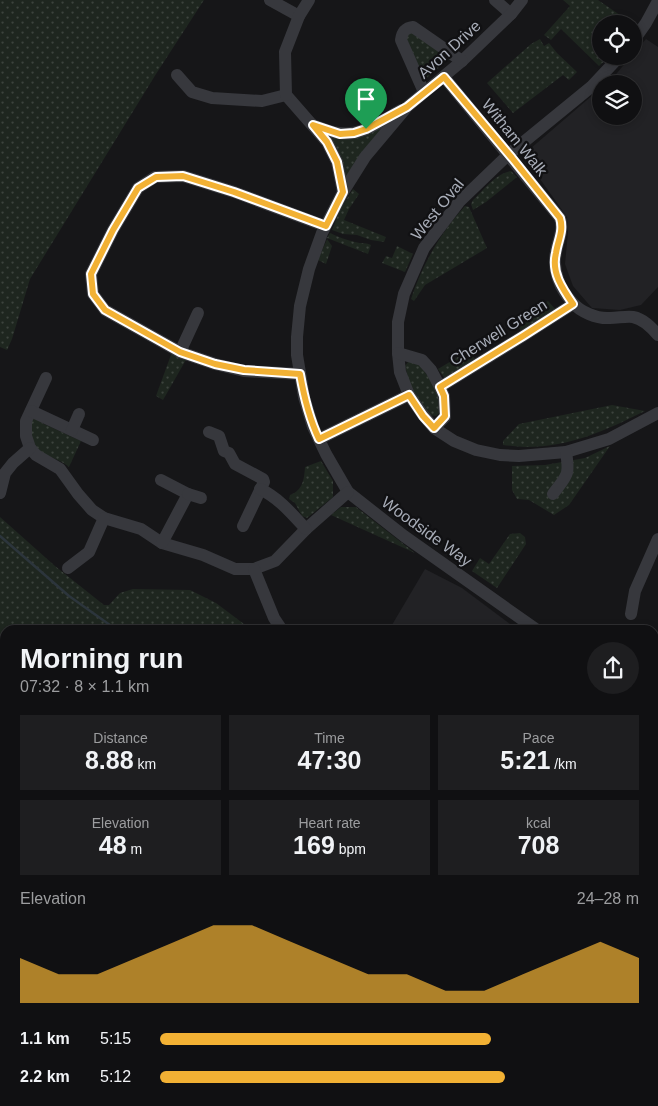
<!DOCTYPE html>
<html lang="en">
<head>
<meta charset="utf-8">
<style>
	:root { --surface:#101012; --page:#1e1e20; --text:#f1f3f6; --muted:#9c9d9f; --line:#303032; --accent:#f2b134 }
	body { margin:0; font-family:Arial,sans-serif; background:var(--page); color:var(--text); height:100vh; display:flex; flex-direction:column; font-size:19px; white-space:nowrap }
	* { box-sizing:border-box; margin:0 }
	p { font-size:16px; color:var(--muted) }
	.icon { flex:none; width:28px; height:28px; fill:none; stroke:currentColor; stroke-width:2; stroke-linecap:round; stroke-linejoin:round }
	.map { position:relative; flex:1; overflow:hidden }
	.panel { position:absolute; left:0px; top:625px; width:659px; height:481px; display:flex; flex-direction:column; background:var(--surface); border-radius:15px 15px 0 0; box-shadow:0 2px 8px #0003,0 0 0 1px var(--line) }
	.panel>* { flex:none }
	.controls { position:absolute; left:592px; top:15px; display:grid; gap:10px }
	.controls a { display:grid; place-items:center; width:50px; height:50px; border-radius:50%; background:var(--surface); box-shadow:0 2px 8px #0003,0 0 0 1px var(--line); font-size:25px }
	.pin { position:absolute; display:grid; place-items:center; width:42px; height:42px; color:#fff; margin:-51px -21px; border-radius:50% 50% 50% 0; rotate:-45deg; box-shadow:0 0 5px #0007 }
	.pin .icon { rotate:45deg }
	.round { display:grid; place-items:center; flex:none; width:52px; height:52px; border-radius:26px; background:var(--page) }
	.summary { display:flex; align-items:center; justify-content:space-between; height:85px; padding:0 20px }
	h1 { font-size:28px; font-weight:800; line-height:38px }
	.figures { display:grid; grid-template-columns:repeat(3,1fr); gap:8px; height:85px; padding:5px 20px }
	.figures div { display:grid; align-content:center; border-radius:0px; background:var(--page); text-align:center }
	.figures b { font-size:25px; font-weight:800 }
	.figures small { font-size:14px; font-weight:400 }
	.figures p { font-size:14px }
	.chart { height:140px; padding:10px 20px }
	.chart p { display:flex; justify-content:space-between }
	.chart svg { width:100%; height:90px; margin-top:5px; fill:var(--accent); opacity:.7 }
	ul { padding:0 20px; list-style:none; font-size:16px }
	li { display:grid; grid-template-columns:80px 60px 1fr; align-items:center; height:38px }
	li i { height:12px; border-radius:6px; background:var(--accent) }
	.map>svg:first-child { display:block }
</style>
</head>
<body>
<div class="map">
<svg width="658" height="1106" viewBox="0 0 658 1106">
	<defs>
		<pattern id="grass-dots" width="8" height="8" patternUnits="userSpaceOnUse" patternTransform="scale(1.25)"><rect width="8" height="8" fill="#1e261f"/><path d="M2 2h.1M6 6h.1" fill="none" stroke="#3c433d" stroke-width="1.8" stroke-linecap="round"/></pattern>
		<pattern id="cemetery-stones" width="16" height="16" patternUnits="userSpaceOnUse" patternTransform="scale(1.25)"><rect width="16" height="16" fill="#1e261f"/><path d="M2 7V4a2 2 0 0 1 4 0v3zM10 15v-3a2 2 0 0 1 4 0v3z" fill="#3c433d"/></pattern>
	</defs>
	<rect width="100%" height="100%" fill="#161618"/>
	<!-- built -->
	<g fill="#222225">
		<polygon points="646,39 658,47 658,287 641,305 620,310 592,308 573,286 565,264 568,232 567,217 523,155 601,88 601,116 634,116 634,84 606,84 613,78 631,56 634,56 634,53"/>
		<polygon points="425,569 462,588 518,630 389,630"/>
	</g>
	<!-- grass -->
	<g fill="url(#grass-dots)">
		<polygon points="0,0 204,0 156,74 30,279 12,339 7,350 0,347"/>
		<polygon points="563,0 598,0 633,24 601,24 601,56 610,56 599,66 561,29 551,40 544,35 570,6"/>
		<polygon points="411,31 451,58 424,80 405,35"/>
		<polygon points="540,39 544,46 549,43 557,53 577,72 569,80 563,75 513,113 487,83 531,44"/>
		<polygon points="389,120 347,178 343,176 330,134"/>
		<path d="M 511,171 L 517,177 L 486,202 L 473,210 L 471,204 L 473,200 C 484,190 495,174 511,171 Z"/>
		<polygon points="353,189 359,194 349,209 344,220 386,237 384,242 371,240 357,235 343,234 332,230 340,210"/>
		<path d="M 465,206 L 469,207 L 487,248 L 425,285 L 414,301 L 411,299 C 422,265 441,232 465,206 Z"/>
		<path d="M 330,233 C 338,237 346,240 355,242 C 362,244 364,242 371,245 L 368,254 L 327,238 Z"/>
		<polygon points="327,239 332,246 326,264 318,260"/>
		<polygon points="397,246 413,254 405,272 382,263 386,256 392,258"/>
		<polygon points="548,301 557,311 523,334 515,322"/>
		<polygon points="468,351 469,351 478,363 446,380 438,369"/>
		<polygon points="172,352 187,358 163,400 156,396"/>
		<polygon points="417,361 439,392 441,412 436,416 429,415 411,389 405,366 408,362"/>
		<path d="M 612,405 L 645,411 C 606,430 571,447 526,447 C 519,447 511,446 503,445 L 503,441 L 519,424 Z"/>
		<path d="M 39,418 L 42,423 L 81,441 L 69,467 C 58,457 40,457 33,442 C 31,437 30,429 29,423 L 31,419 Z"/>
		<polygon points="610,446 569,505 554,515 529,500 517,499 512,490 512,466 545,465 585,458"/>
		<path d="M 321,461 L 333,481 L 333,497 L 307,518 L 302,516 L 295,503 L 289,499 L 290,495 C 303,490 304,480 305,467 Z"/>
		<polygon points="341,507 356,507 415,553 331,515"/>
		<polygon points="0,517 55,566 104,605 109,605 120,593 133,589 190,590 216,603 244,624 249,630 5,630 5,679 0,676"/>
		<polygon points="520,533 525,537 526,544 497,588 472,571 480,558 489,564 510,534"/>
	</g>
	<!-- cemetery -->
	<polygon fill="url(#cemetery-stones)" points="0,676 5,679 5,966 0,963"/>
	<!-- garden -->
	<polygon fill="#1e261f" points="248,1101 292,1101 289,1106 245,1106"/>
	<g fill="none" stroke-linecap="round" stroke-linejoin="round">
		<!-- stream -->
		<g stroke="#2c353c" stroke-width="2.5">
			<polyline points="0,536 69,596 117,630"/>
			<polyline points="654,947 658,950"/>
			<polyline points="654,979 658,980"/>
		</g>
		<!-- minor -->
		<g stroke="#37383d" stroke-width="12">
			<polyline points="270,0 299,16"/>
			<polyline points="495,0 511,14"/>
			<polyline points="522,0 511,14 462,61 407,107 365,157 343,192 322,233 309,269 300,306 297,337 297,355 304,397 313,427 326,454 348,492 404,536 537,630"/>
			<polyline points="634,40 646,23 658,1"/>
			<polyline points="620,56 591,87 509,154 459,202 424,248 404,294 398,322 398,353 400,372 409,395 423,415 434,428 454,441 476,450 500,455 519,456 566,452 609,439 658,413"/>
			<polyline points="177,75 192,92 212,98 262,101 286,95"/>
			<path d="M 444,77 L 560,218 C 564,230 558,240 556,252 C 552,270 560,289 572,302 C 580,312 597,319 610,318 C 618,318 626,316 633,317 C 644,319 652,328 658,335"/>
			<path d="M 424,92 L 401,40 C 402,32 405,28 413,27 L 462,61"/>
			<polyline points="286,95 327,142 337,162 343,192"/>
			<polyline points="286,95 285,52 299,16 309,0"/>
			<path d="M 313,125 C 321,128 330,132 339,133 C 360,137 383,120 401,110"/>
			<polyline points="180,352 198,313"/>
			<polyline points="398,353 422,360 431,370 440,387 444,396 445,417 434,428"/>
			<polyline points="300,374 244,371 215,364 180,352 105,310 93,294 91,274 113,230 138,188 155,177 183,176 234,192 325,226"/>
			<polyline points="46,378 26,421 26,436 30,448 36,455 60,469 78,494 92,510 104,518 141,529 162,543 203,555 235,569 254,569 275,561 306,529 348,492"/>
			<polyline points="440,387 523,336 573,304"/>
			<polyline points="31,411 93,440"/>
			<polyline points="72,430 79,414"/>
			<polyline points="209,432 219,436 224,451 229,453 235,464 263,479 264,482 243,526"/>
			<polyline points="319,439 409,395"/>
			<polyline points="161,480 188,494 162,543"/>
			<path d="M 260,489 C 279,498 292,514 306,529"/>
			<polyline points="0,493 5,473 13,463 30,448"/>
			<polyline points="188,494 201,498"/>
			<path d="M 553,494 C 567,475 570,476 566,452"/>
			<polyline points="68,568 89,552 104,518"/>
			<polyline points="254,569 274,618 282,630"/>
			<polyline points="631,614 635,591 658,539"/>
			<polyline points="654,696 658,694"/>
			<polyline points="654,726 658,723"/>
			<polyline points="654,843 658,844"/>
			<polyline points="342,1101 346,1106"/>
			<polyline points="434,1101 435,1106"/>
			<polyline points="494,1101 496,1106"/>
		</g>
		<!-- major -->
		<g stroke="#53555c" stroke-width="15">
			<polyline points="0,1084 5,1087"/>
			<polyline points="23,1101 30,1106"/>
		</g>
	</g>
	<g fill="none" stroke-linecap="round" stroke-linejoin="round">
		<defs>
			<path id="route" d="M 444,77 L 512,158 L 560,218 C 564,231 558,240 556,253 C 551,272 562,288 573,304 L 523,336 L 440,387 L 444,396 L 445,416 L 434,428 L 423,416 L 409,395 L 319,439 C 309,418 304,397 300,374 L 244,370 L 215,364 L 180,352 L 105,310 L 93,294 L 91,274 L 113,230 L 138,188 L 156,177 L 183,176 L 234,192 L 326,226 L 343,192 L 337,162 L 327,142 L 313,125 L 340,134 L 354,133 L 366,129 L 407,107 Z"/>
		</defs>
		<!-- route casing -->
		<use href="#route" stroke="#fff" stroke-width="10"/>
		<!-- route -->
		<use href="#route" stroke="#f2b134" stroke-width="6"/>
	</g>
	<g text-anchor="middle" stroke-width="4.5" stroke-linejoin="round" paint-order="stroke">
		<!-- street labels -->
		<g font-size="16" fill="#a8adb8" stroke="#111113">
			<text transform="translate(449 49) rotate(-42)" y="6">Avon Drive</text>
			<text transform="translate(515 137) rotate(51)" y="6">Witham Walk</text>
			<text transform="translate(437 209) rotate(-51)" y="6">West Oval</text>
			<text transform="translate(498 332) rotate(-32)" y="6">Cherwell Green</text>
			<text transform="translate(427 531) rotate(36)" y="6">Woodside Way</text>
		</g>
	</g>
</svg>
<div class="controls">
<a><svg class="icon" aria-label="locate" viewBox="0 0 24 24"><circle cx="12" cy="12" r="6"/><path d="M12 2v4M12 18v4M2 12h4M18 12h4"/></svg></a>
<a><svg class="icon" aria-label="layers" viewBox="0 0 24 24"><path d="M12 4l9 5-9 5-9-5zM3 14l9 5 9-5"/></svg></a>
</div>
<div class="pin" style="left:366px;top:129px;background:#1e9e55"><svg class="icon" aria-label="arrive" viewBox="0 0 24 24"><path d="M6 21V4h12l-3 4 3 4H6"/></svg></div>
<section class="panel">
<div class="summary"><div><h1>Morning run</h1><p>07:32 · 8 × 1.1 km</p></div><a class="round"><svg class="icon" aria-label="share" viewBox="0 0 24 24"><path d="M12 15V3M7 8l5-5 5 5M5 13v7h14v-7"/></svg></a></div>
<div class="figures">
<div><p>Distance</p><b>8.88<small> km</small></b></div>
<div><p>Time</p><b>47:30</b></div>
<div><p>Pace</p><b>5:21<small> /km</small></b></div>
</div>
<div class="figures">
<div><p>Elevation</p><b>48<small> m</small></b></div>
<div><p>Heart rate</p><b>169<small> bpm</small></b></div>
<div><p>kcal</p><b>708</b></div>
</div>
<div class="chart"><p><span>Elevation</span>24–28 m</p>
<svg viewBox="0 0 160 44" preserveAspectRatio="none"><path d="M0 44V22L10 30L20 30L30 22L40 14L50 6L60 6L70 14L80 22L90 30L100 30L110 38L120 38L130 30L140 22L150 14L160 22V44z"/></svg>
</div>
<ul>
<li><b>1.1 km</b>5:15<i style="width:69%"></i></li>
<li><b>2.2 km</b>5:12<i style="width:72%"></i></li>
</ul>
</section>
</div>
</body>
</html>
